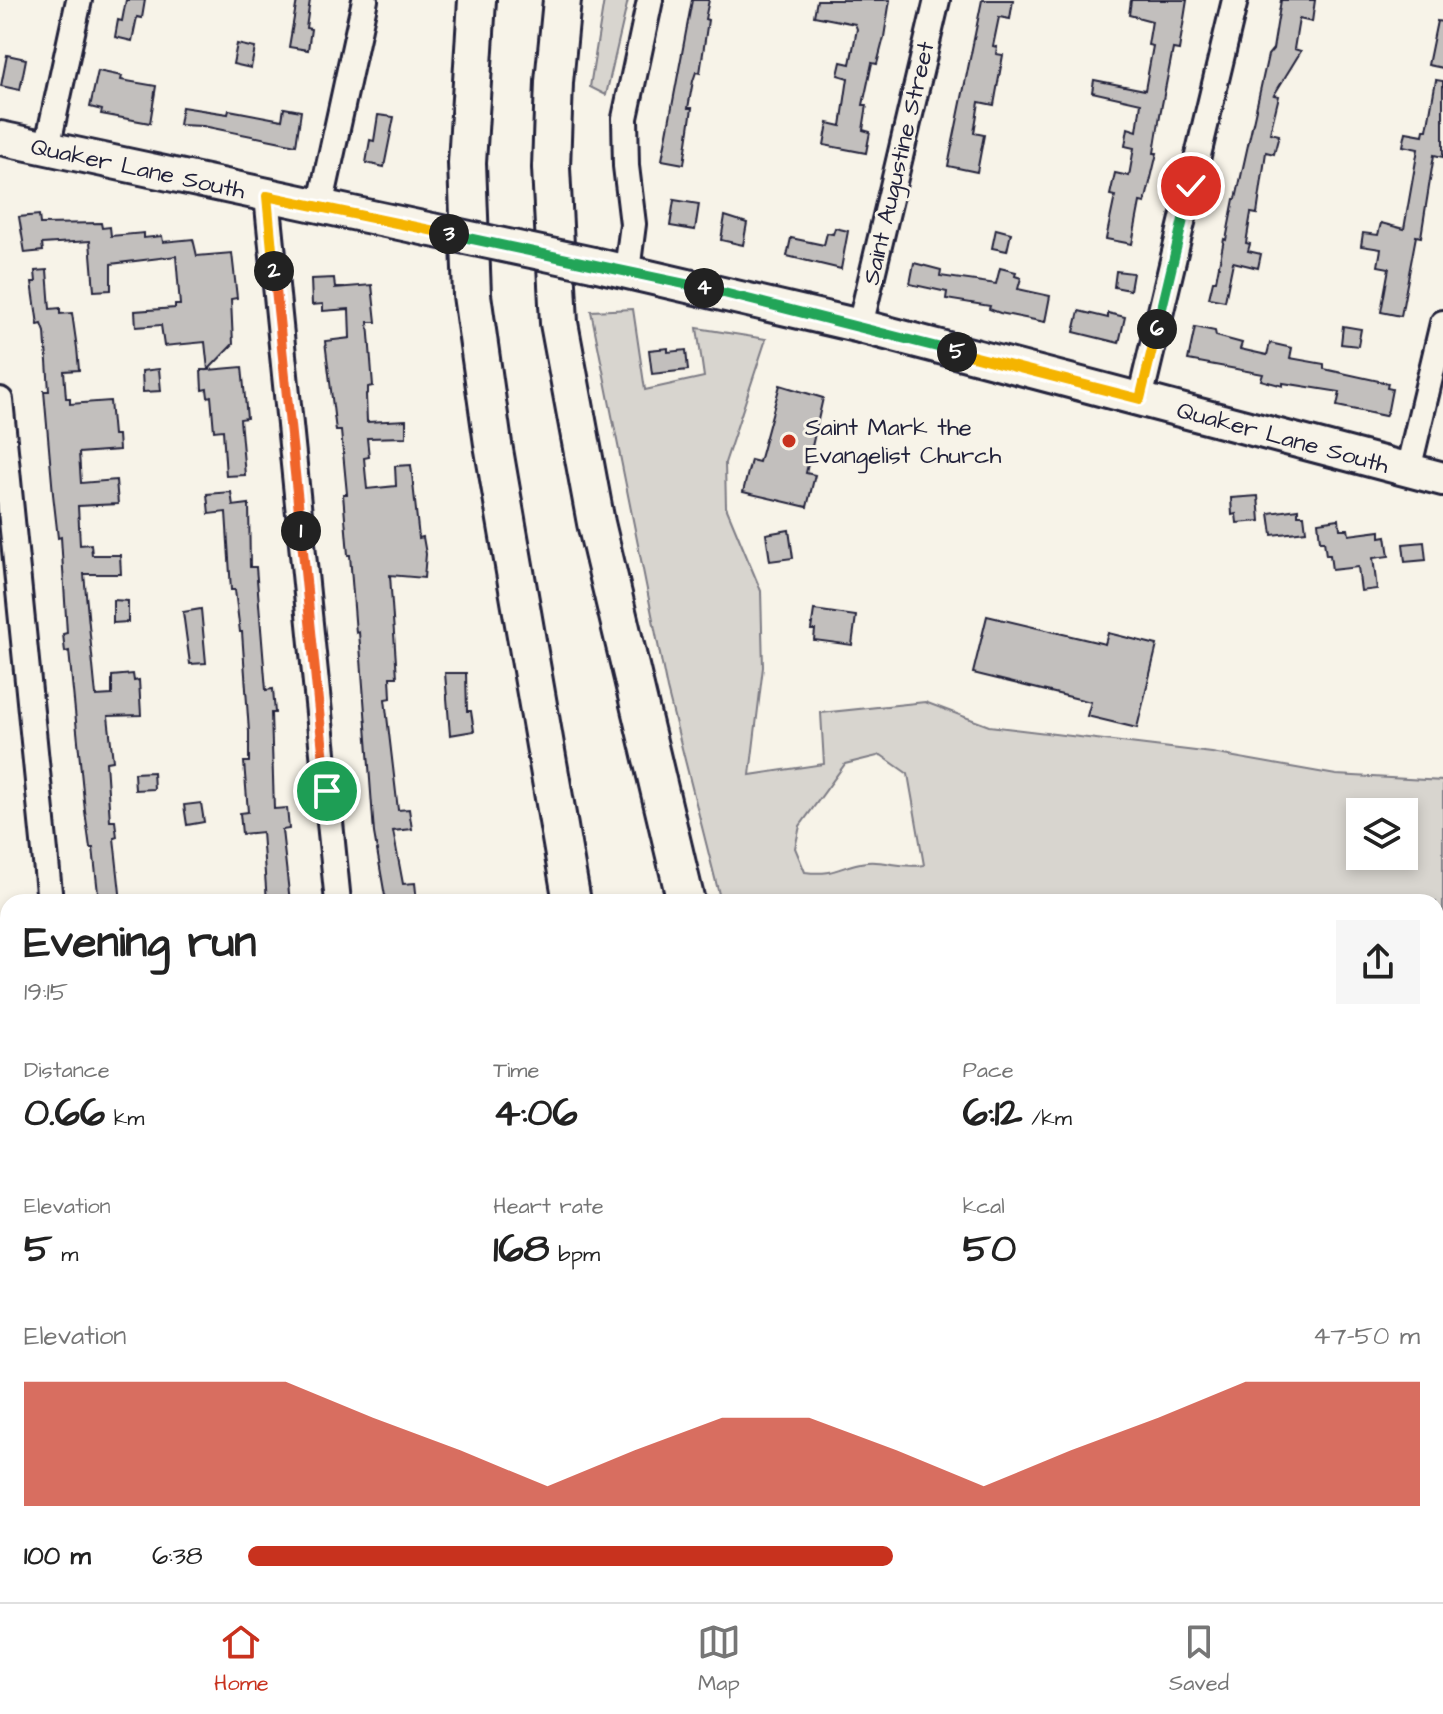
<!DOCTYPE html>
<html lang="en">
<head>
<meta charset="utf-8">
<style>
	:root { --surface:#fff; --page:#f6f6f6; --text:#222; --muted:#767676; --line:#e0e0e0; --accent:#c8321e }
	body { margin:0; font-family:"Architects Daughter",sans-serif; background:var(--page); color:var(--text); height:100vh; display:flex; flex-direction:column; font-size:30px; white-space:nowrap }
	* { box-sizing:border-box; margin:0 }
	p { font-size:26px; color:var(--muted) }
	.icon { flex:none; width:44px; height:44px; fill:none; stroke:currentColor; stroke-width:2; stroke-linecap:round; stroke-linejoin:round }
	.map { position:relative; flex:1; overflow:hidden }
	.panel { position:absolute; left:0px; top:894px; width:1444px; height:708px; display:flex; flex-direction:column; background:var(--surface); border-radius:24px 24px 0 0; box-shadow:0 4px 12px #0003 }
	.panel>* { flex:none }
	.tools { position:absolute; left:1346px; top:798px; display:grid; gap:16px }
	.tools a { display:grid; place-items:center; width:72px; height:72px; border-radius:0px; background:var(--surface); box-shadow:0 4px 12px #0003; font-size:40px }
	.pin { position:absolute; display:grid; place-items:center; width:68px; height:68px; color:#fff; margin:-34px; border:4px solid #fff; border-radius:50%; box-shadow:0 2px 8px #0007 }
	.km { position:absolute; width:40px; height:40px; margin:-20px; border-radius:50%; background:#222; color:#fff; font-size:22px; line-height:40px; text-align:center }
	.round { display:grid; place-items:center; flex:none; width:84px; height:84px; border-radius:0px; background:var(--page) }
	.head { display:flex; align-items:center; justify-content:space-between; height:136px; padding:0 24px }
	h1 { font-size:44px; font-weight:700; line-height:60px }
	.metrics { display:grid; grid-template-columns:repeat(3,1fr); gap:12px; height:136px; padding:8px 24px }
	.metrics div { display:grid; align-content:center }
	.metrics b { font-size:40px; font-weight:700 }
	.metrics small { font-size:22px; font-weight:400 }
	.metrics p { font-size:22px }
	.chart { height:224px; padding:16px 24px }
	.chart p { display:flex; justify-content:space-between }
	.chart svg { width:100%; height:144px; margin-top:8px; fill:var(--accent); opacity:.7 }
	ul { padding:0 24px; list-style:none; font-size:26px }
	li { display:grid; grid-template-columns:128px 96px 1fr; align-items:center; height:60px }
	li i { height:20px; border-radius:10px; background:var(--accent) }
	.dock { display:flex; justify-content:space-around; align-items:center; height:112px; border-top:2px solid var(--line); background:var(--surface); font-size:22px; color:var(--muted) }
	.dock a { display:grid; justify-items:center; gap:4px }
	.dock .current { color:var(--accent) }
	.map>svg:first-child { display:block }
</style>
</head>
<body>
<div class="map">
<svg width="1443" height="1602" viewBox="0 0 1443 1602">
	<rect width="100%" height="100%" fill="#f7f3e8"/>
	<filter id="ink" filterUnits="userSpaceOnUse"><feTurbulence type="fractalNoise" baseFrequency=".0125" numOctaves="2"/><feDisplacementMap in="SourceGraphic" scale="16" xChannelSelector="R" yChannelSelector="G"/><feConvolveMatrix kernelMatrix="1 2 1 2 8 2 1 2 1" color-interpolation-filters="sRGB"/></filter>
	<g filter="url(#ink)">
		<!-- green -->
		<g fill="#d8d5cf" stroke="#7d7c85" stroke-width="2" fill-rule="evenodd">
			<polygon points="604,0 628,0 606,95 590,87"/>
			<path d="M 633,309 L 645,390 L 704,377 L 697,328 L 766,339 L 725,463 L 726,507 L 761,591 L 763,667 L 750,775 L 824,764 L 821,713 L 925,702 L 989,726 L 1212,753 L 1336,775 L 1443,781 L 1443,958 L 1436,957 L 1436,902 L 721,902 L 667,689 L 591,311 ZM 881,755 L 908,774 L 924,865 C 900,869 885,860 867,862 C 840,865 837,876 805,872 L 795,848 L 800,826 L 845,764 ZM 1404,812 L 1404,856 L 1360,856 L 1360,812 Z"/>
		</g>
		<g fill="none" stroke-linecap="round" stroke-linejoin="round">
			<!-- river -->
			<g stroke="#aeabad" stroke-width="32">
				<polyline points="0,1397 8,1397"/>
				<polyline points="1436,1553 1443,1554"/>
			</g>
		</g>
		<!-- building -->
		<g fill="#c2bfbd" stroke="#22223b" stroke-width="2">
			<polygon points="126,0 145,0 142,18 137,17 132,41 115,37 118,20 122,21"/>
			<polygon points="297,0 310,0 306,28 311,29 308,50 289,47"/>
			<polygon points="692,0 709,0 705,19 708,20 700,73 696,72 693,81 688,108 692,108 684,164 662,160"/>
			<polygon points="817,0 890,0 884,37 877,64 872,63 863,105 867,105 863,130 870,132 866,153 824,145 828,123 841,126 848,78 838,75 841,62 850,64 857,29 855,24 814,16"/>
			<polygon points="982,0 1013,0 1010,19 999,17 993,46 997,47 996,54 1003,55 994,105 979,102 974,133 984,135 977,172 948,166"/>
			<polygon points="1131,0 1187,0 1179,50 1173,49 1160,115 1154,153 1157,153 1145,203 1140,202 1132,244 1106,239 1115,196 1110,195 1115,173 1129,176 1134,148 1125,146 1128,128 1137,131 1141,103 1092,92 1094,80 1145,90 1153,46 1148,45 1152,21 1129,15"/>
			<polygon points="1281,0 1315,0 1312,22 1299,19 1294,49 1301,51 1274,95 1279,96 1270,133 1279,135 1274,154 1266,152 1257,214 1251,213 1246,243 1250,244 1248,251 1261,254 1258,268 1233,262 1225,301 1209,298 1213,281 1216,281 1224,239 1226,240 1234,199 1236,199 1268,55 1273,49"/>
			<polygon points="1437,21 1443,22 1443,68 1428,65"/>
			<polygon points="237,44 255,48 251,68 233,64"/>
			<polygon points="7,55 26,59 20,90 1,86"/>
			<polygon points="98,71 122,76 121,80 156,86 150,123 101,114 102,110 90,107"/>
			<polygon points="1436,80 1443,81 1443,157 1434,155 1421,237 1416,236 1401,316 1381,312 1389,268 1378,266 1381,249 1361,246 1363,233 1378,235 1381,223 1404,229 1418,149 1403,146 1406,132 1423,135 1424,130 1427,130"/>
			<polygon points="182,107 228,114 229,110 282,120 284,108 301,111 296,145 203,126 179,125"/>
			<polygon points="378,115 394,117 384,167 366,163 370,140 374,141"/>
			<polygon points="674,200 699,204 695,230 670,226"/>
			<polygon points="39,215 40,224 101,223 102,228 110,227 111,236 144,233 144,238 162,236 163,242 193,239 197,256 232,253 237,298 231,299 233,344 208,370 242,367 247,418 240,419 245,475 226,476 223,430 214,431 211,396 208,397 207,389 202,390 201,370 208,370 205,342 164,346 161,325 136,327 135,311 175,308 175,305 180,305 176,256 111,264 111,290 94,291 90,241 42,244 43,251 25,253 19,217"/>
			<polygon points="725,216 747,223 743,245 721,240"/>
			<polygon points="835,228 848,231 841,269 787,256 791,238 824,245 827,233 833,234"/>
			<polygon points="996,229 1011,233 1007,251 992,248"/>
			<polygon points="914,263 941,270 940,276 996,284 1000,268 1016,272 1015,276 1021,278 1018,289 1050,296 1045,322 1000,313 989,309 990,306 946,299 947,292 910,284"/>
			<polygon points="47,270 50,309 60,308 60,314 72,313 77,348 79,370 64,371 66,398 70,398 70,404 110,401 113,435 118,435 119,450 79,453 81,483 116,480 118,504 78,506 80,545 91,544 92,555 120,555 121,574 84,574 96,696 112,695 112,676 133,674 134,681 139,680 141,715 108,716 113,761 106,762 110,821 115,821 117,837 114,838 121,902 99,902 93,848 90,848 85,811 69,651 65,652 63,634 67,633 61,537 58,538 53,494 44,391 49,391 45,332 42,324 38,325 32,282 36,282 35,271"/>
			<polygon points="1116,271 1133,273 1130,290 1114,287"/>
			<polygon points="334,278 335,288 372,285 376,322 368,322 373,386 368,387 368,393 366,394 367,422 406,420 406,437 367,438 369,457 364,458 367,489 396,486 395,466 411,465 419,538 423,537 426,554 424,578 390,575 397,677 390,677 391,698 385,699 398,810 409,809 412,829 393,831 403,884 415,883 417,902 386,902 374,833 359,632 356,633 350,555 348,555 343,494 347,494 341,431 336,431 325,341 350,338 349,309 323,311 323,304 312,305 311,279"/>
			<polygon points="1079,311 1108,318 1108,313 1125,317 1119,343 1074,332"/>
			<polygon points="1343,326 1361,329 1358,346 1341,344"/>
			<polygon points="1195,327 1215,331 1216,336 1242,343 1240,349 1267,355 1270,343 1292,348 1290,358 1324,364 1324,369 1388,383 1387,388 1392,389 1388,410 1385,416 1337,406 1340,392 1283,383 1283,386 1261,380 1263,374 1188,360"/>
			<polygon points="668,348 668,352 686,350 688,370 652,374 649,350"/>
			<polygon points="159,369 161,391 143,392 142,371"/>
			<polygon points="780,385 823,398 806,473 815,475 807,507 743,492 751,460 759,462"/>
			<polygon points="231,492 233,506 249,504 250,567 256,567 266,690 273,689 275,713 271,713 274,809 287,808 289,829 282,830 290,902 267,902 262,832 242,834 240,813 248,812 244,762 249,762 249,732 242,632 240,632 235,590 231,590 226,512 209,514 207,494"/>
			<polygon points="1258,496 1260,521 1237,523 1236,514 1232,515 1231,498"/>
			<polygon points="1298,509 1298,515 1304,515 1306,531 1272,535 1269,513"/>
			<polygon points="1339,519 1340,529 1348,529 1349,535 1380,531 1380,537 1386,536 1389,556 1373,558 1377,589 1361,591 1358,567 1332,570 1330,555 1326,555 1324,541 1320,541 1318,522"/>
			<polygon points="789,530 793,558 770,561 766,534"/>
			<polygon points="1424,542 1426,560 1405,562 1403,544"/>
			<polygon points="113,600 128,601 128,622 113,623"/>
			<polygon points="201,609 206,663 190,664 183,612"/>
			<polygon points="814,610 856,616 852,645 814,640 815,630 811,630"/>
			<polygon points="987,616 1105,644 1108,633 1157,645 1137,728 1087,716 1091,702 973,673"/>
			<polygon points="445,673 466,673 467,711 471,711 474,731 450,735"/>
			<polygon points="153,772 154,789 135,790 134,773"/>
			<polygon points="201,803 204,822 187,825 184,805"/>
		</g>
		<g fill="none" stroke-linecap="round" stroke-linejoin="round">
			<defs>
				<g id="minor">
					<polyline points="47,148 79,0"/>
					<polyline points="267,196 338,902"/>
					<polyline points="320,207 365,0"/>
					<polyline points="627,271 633,224 626,166 625,118 650,0"/>
					<polyline points="860,326 937,0"/>
					<polyline points="1140,399 1235,0"/>
					<polyline points="0,400 50,902"/>
					<polyline points="1408,470 1443,323"/>
				</g>
				<g id="major">
					<polyline points="0,138 432,230"/>
					<polyline points="593,264 860,326 1443,479"/>
					<polyline points="0,1323 8,1323"/>
					<polyline points="1436,1360 1443,1360"/>
				</g>
				<g id="highway">
					<polyline points="477,0 467,163 472,295 493,444 572,902"/>
					<polyline points="562,0 554,82 551,168 559,323 596,523 686,902"/>
					<polyline points="0,1503 8,1502"/>
					<polyline points="0,1549 8,1549"/>
					<polyline points="895,1594 905,1602"/>
					<polyline points="960,1594 999,1602"/>
					<polyline points="1256,1594 1278,1602"/>
					<polyline points="446,1602 459,1594"/>
				</g>
			</defs>
			<!-- minor casing -->
			<use href="#minor" stroke="#22223b" stroke-width="30"/>
			<!-- major casing -->
			<use href="#major" stroke="#22223b" stroke-width="38"/>
			<!-- highway casing -->
			<use href="#highway" stroke="#22223b" stroke-width="42"/>
			<!-- minor -->
			<use href="#minor" stroke="#f7f3e8" stroke-width="24"/>
			<!-- major -->
			<use href="#major" stroke="#f7f3e8" stroke-width="32"/>
			<!-- highway -->
			<use href="#highway" stroke="#f7f3e8" stroke-width="36"/>
			<defs>
				<polyline id="major-bridge" points="432,230 593,264"/>
			</defs>
			<!-- major-bridge casing -->
			<use href="#major-bridge" stroke="#22223b" stroke-width="38" stroke-linecap="butt"/>
			<!-- major-bridge -->
			<use href="#major-bridge" stroke="#f7f3e8" stroke-width="32"/>
		</g>
	</g>
	<g fill="none" stroke-linecap="round" stroke-linejoin="round" filter="url(#ink)">
		<defs>
			<polyline id="split-1" points="301,531 327,791"/>
			<polyline id="split-2" points="274,271 301,531"/>
			<polyline id="split-3" points="274,271 267,196 449,234"/>
			<polyline id="split-4" points="449,234 704,288"/>
			<polyline id="split-5" points="704,288 957,352"/>
			<polyline id="split-6" points="957,352 1140,399 1157,329"/>
			<polyline id="split-7" points="1157,329 1191,186"/>
		</defs>
		<!-- split-1 casing -->
		<use href="#split-1" stroke="#fff" stroke-width="16"/>
		<!-- split-2 casing -->
		<use href="#split-2" stroke="#fff" stroke-width="16"/>
		<!-- split-3 casing -->
		<use href="#split-3" stroke="#fff" stroke-width="16"/>
		<!-- split-4 casing -->
		<use href="#split-4" stroke="#fff" stroke-width="16"/>
		<!-- split-5 casing -->
		<use href="#split-5" stroke="#fff" stroke-width="16"/>
		<!-- split-6 casing -->
		<use href="#split-6" stroke="#fff" stroke-width="16"/>
		<!-- split-7 casing -->
		<use href="#split-7" stroke="#fff" stroke-width="16"/>
		<!-- split-1 -->
		<use href="#split-1" stroke="#f0652b" stroke-width="10"/>
		<!-- split-2 -->
		<use href="#split-2" stroke="#f0652b" stroke-width="10"/>
		<!-- split-3 -->
		<use href="#split-3" stroke="#f5b400" stroke-width="10"/>
		<!-- split-4 -->
		<use href="#split-4" stroke="#22a559" stroke-width="10"/>
		<!-- split-5 -->
		<use href="#split-5" stroke="#22a559" stroke-width="10"/>
		<!-- split-6 -->
		<use href="#split-6" stroke="#f5b400" stroke-width="10"/>
		<!-- split-7 -->
		<use href="#split-7" stroke="#22a559" stroke-width="10"/>
	</g>
	<!-- markers -->
	<circle fill="#c8321e" stroke="#f7f3e8" stroke-width="3" cx="789" cy="441" r="8"/>
	<g text-anchor="middle" stroke-width="6" stroke-linejoin="round" paint-order="stroke">
		<!-- street labels -->
		<g font-size="24" fill="#22223b" stroke="#f7f3e8">
			<text transform="translate(898 163) rotate(-77)" y="8">Saint Augustine Street</text>
			<text transform="translate(138 168) rotate(12)" y="8">Quaker Lane South</text>
			<text transform="translate(1283 437) rotate(15)" y="8">Quaker Lane South</text>
		</g>
		<!-- poi labels -->
		<g font-size="24" fill="#22223b" stroke="#f7f3e8" text-anchor="start">
			<text x="805" y="435">Saint Mark the<tspan x="805" dy="28">Evangelist Church</tspan></text>
		</g>
	</g>
</svg>
<div class="tools">
<a><svg class="icon" aria-label="layers" viewBox="0 0 24 24"><path d="M12 4l9 5-9 5-9-5zM3 14l9 5 9-5"/></svg></a>
</div>
<div class="pin" style="left:327px;top:791px;background:#1e9e55"><svg class="icon" aria-label="arrive" viewBox="0 0 24 24"><path d="M6 21V4h12l-3 4 3 4H6"/></svg></div>
<div class="pin" style="left:1191px;top:186px;background:#d93025"><svg class="icon" aria-label="check" viewBox="0 0 24 24"><path d="M5 12l5 5 9-10"/></svg></div>
<b class="km" style="left:301px;top:531px">1</b>
<b class="km" style="left:274px;top:271px">2</b>
<b class="km" style="left:449px;top:234px">3</b>
<b class="km" style="left:704px;top:288px">4</b>
<b class="km" style="left:957px;top:352px">5</b>
<b class="km" style="left:1157px;top:329px">6</b>
<section class="panel">
<div class="head"><div><h1>Evening run</h1><p>19:15</p></div><a class="round"><svg class="icon" aria-label="share" viewBox="0 0 24 24"><path d="M12 15V3M7 8l5-5 5 5M5 13v7h14v-7"/></svg></a></div>
<div class="metrics">
<div><p>Distance</p><b>0.66<small> km</small></b></div>
<div><p>Time</p><b>4:06</b></div>
<div><p>Pace</p><b>6:12<small> /km</small></b></div>
</div>
<div class="metrics">
<div><p>Elevation</p><b>5<small> m</small></b></div>
<div><p>Heart rate</p><b>168<small> bpm</small></b></div>
<div><p>kcal</p><b>50</b></div>
</div>
<div class="chart"><p><span>Elevation</span>47–50 m</p>
<svg viewBox="0 0 160 44" preserveAspectRatio="none"><path d="M0 44V6L10 6L20 6L30 6L40 17L50 27L60 38L70 27L80 17L90 17L100 27L110 38L120 27L130 17L140 6L150 6L160 6V44z"/></svg>
</div>
<ul>
<li><b>100 m</b>6:38<i style="width:55%"></i></li>
</ul>
</section>
</div>
<nav class="dock">
<a class="current"><svg class="icon" aria-label="home" viewBox="0 0 24 24"><path d="M3 11l9-7 9 7M6 9v11h12V9"/></svg>Home</a>
<a><svg class="icon" aria-label="map" viewBox="0 0 24 24"><path d="M3 6l6-2 6 2 6-2v14l-6 2-6-2-6 2zM9 4v14M15 6v14"/></svg>Map</a>
<a><svg class="icon" aria-label="saved" viewBox="0 0 24 24"><path d="M7 4h10v16l-5-4-5 4z"/></svg>Saved</a>
</nav>
</body>
</html>
